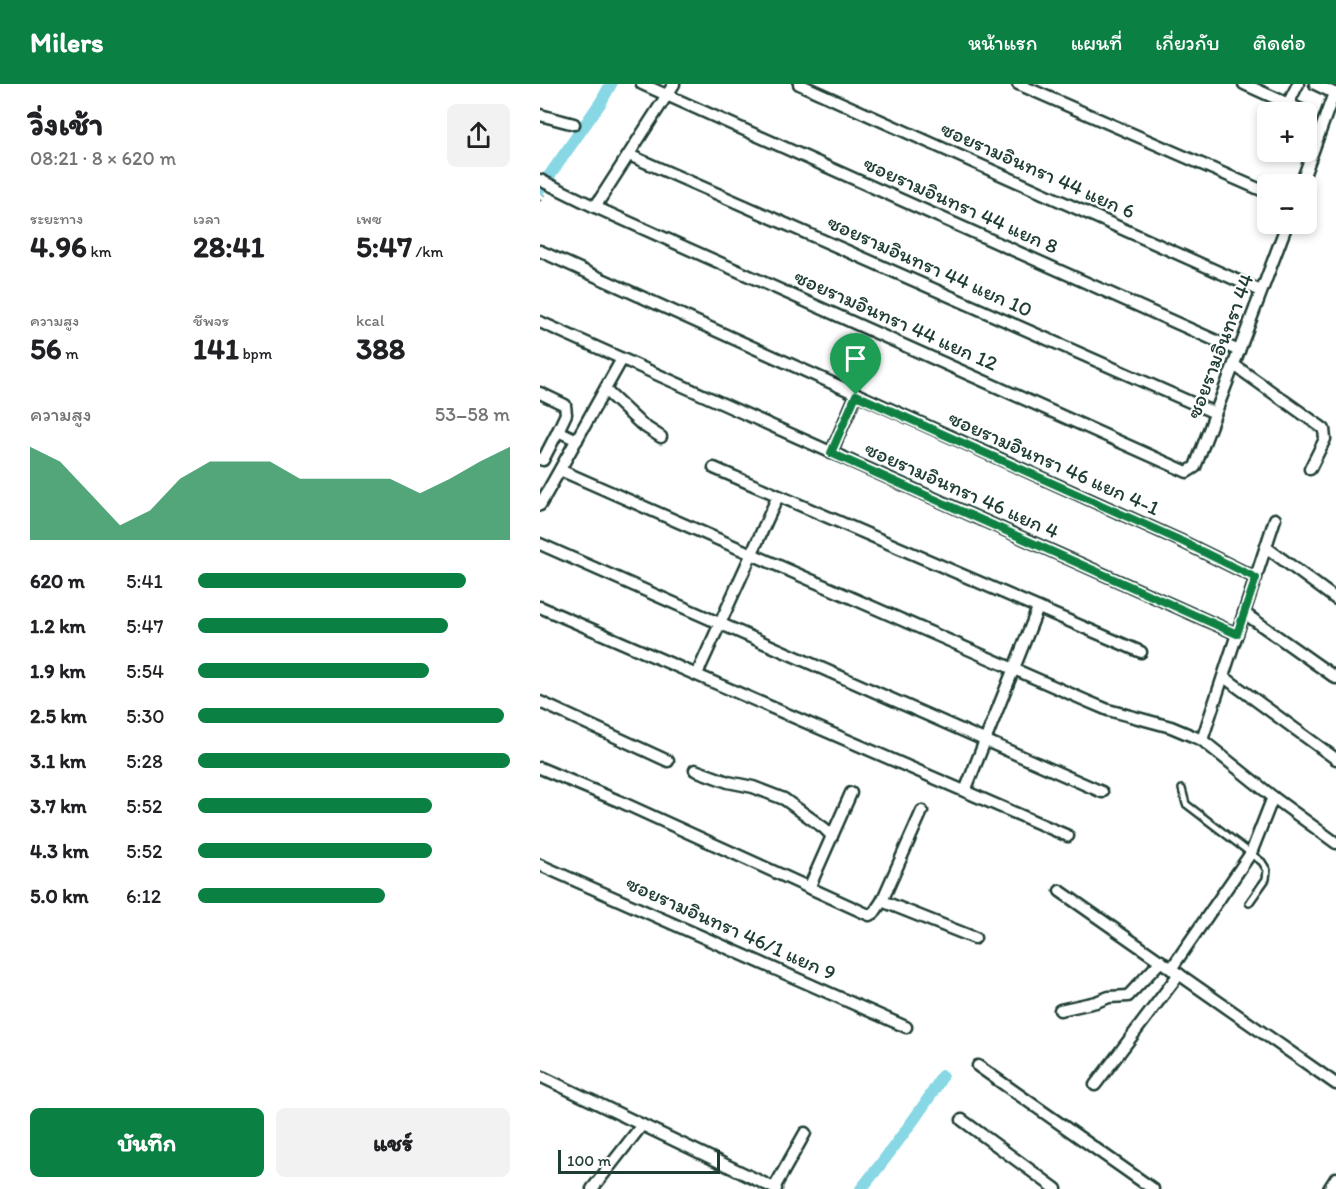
<!DOCTYPE html>
<html lang="th">
<head>
<meta charset="utf-8">
<style>
	:root { --surface:#fff; --page:#f2f2f2; --text:#202124; --muted:#757577; --accent:#0b8043 }
	body { margin:0; font-family:Itim,"Playpen Sans Thai",sans-serif; background:var(--page); color:var(--text); height:100vh; display:flex; flex-direction:column; font-size:22px; white-space:nowrap }
	* { box-sizing:border-box; margin:0 }
	p { font-size:20px; color:var(--muted) }
	.icon { flex:none; width:33px; height:33px; fill:none; stroke:currentColor; stroke-width:2; stroke-linecap:round; stroke-linejoin:round }
	.map { position:relative; flex:1; overflow:hidden }
	.details { display:flex; flex-direction:column; background:var(--surface); width:540px }
	.details>* { flex:none }
	.tools { position:absolute; left:717px; top:18px; display:grid; gap:12px }
	.tools a { display:grid; place-items:center; width:60px; height:60px; border-radius:9px; background:var(--surface); box-shadow:0 3px 9px #0003; font-size:30px }
	.scale { position:absolute; left:18px; bottom:15px; width:162px; box-sizing:border-box; padding-left:6px; border:3px solid #1f3d34; border-top:0; font-size:16px; line-height:21px; white-space:nowrap; color:#1f3d34; -webkit-text-stroke:4px #fff; paint-order:stroke }
	.pin { position:absolute; display:grid; place-items:center; width:51px; height:51px; color:#fff; margin:-62px -26px; border-radius:50% 50% 50% 0; rotate:-45deg; box-shadow:0 0 6px #0007 }
	.pin .icon { rotate:45deg }
	.round { display:grid; place-items:center; flex:none; width:63px; height:63px; border-radius:9px; background:var(--page) }
	.overview { display:flex; align-items:center; justify-content:space-between; height:102px; padding:0 30px }
	h1 { font-size:33px; font-weight:700; line-height:45px }
	.figures { display:grid; grid-template-columns:repeat(3,1fr); gap:9px; height:102px; padding:6px 30px }
	.figures div { display:grid; align-content:center }
	.figures b { font-size:30px; font-weight:700 }
	.figures small { font-size:16px; font-weight:400 }
	.figures p { font-size:16px }
	.chart { height:168px; padding:12px 30px }
	.chart p { display:flex; justify-content:space-between }
	.chart svg { width:100%; height:108px; margin-top:6px; fill:var(--accent); opacity:.7 }
	.button { display:flex; gap:12px; margin-top:auto; padding:12px 30px }
	.button a { flex:1; height:69px; border-radius:9px; background:var(--accent); color:#fff; font-size:24px; font-weight:700; line-height:69px; text-align:center }
	.button a+a { background:var(--page); color:var(--text) }
	ul { padding:0 30px; list-style:none; font-size:20px }
	li { display:grid; grid-template-columns:96px 72px 1fr; align-items:center; height:45px }
	li i { height:15px; border-radius:8px; background:var(--accent) }
	header { display:flex; align-items:center; gap:36px; box-sizing:border-box; height:84px; padding:0 30px; background:var(--accent); color:#fff }
	header strong { font-size:28px }
	nav { display:flex; gap:33px; margin-inline-start:auto; font-size:21px }
	main { display:flex; flex:1; min-height:0 }
	.map>svg:first-child { display:block }
</style>
</head>
<body>
<header>
<strong>Milers</strong>
<nav><a>หน้าแรก</a><a>แผนที่</a><a>เกี่ยวกับ</a><a>ติดต่อ</a></nav>
</header>
<main>
<section class="details">
<div class="overview"><div><h1>วิ่งเช้า</h1><p>08:21 · 8 × 620 m</p></div><a class="round"><svg class="icon" aria-label="share" viewBox="0 0 24 24"><path d="M12 15V3M7 8l5-5 5 5M5 13v7h14v-7"/></svg></a></div>
<div class="figures">
<div><p>ระยะทาง</p><b>4.96<small> km</small></b></div>
<div><p>เวลา</p><b>28:41</b></div>
<div><p>เพซ</p><b>5:47<small> /km</small></b></div>
</div>
<div class="figures">
<div><p>ความสูง</p><b>56<small> m</small></b></div>
<div><p>ชีพจร</p><b>141<small> bpm</small></b></div>
<div><p>kcal</p><b>388</b></div>
</div>
<div class="chart"><p><span>ความสูง</span>53–58 m</p>
<svg viewBox="0 0 160 44" preserveAspectRatio="none"><path d="M0 44V6L10 12L20 25L30 38L40 32L50 19L60 12L70 12L80 12L90 19L100 19L110 19L120 19L130 25L140 19L150 12L160 6V44z"/></svg>
</div>
<ul>
<li><b>620 m</b>5:41<i style="width:86%"></i></li>
<li><b>1.2 km</b>5:47<i style="width:80%"></i></li>
<li><b>1.9 km</b>5:54<i style="width:74%"></i></li>
<li><b>2.5 km</b>5:30<i style="width:98%"></i></li>
<li><b>3.1 km</b>5:28<i style="width:100%"></i></li>
<li><b>3.7 km</b>5:52<i style="width:75%"></i></li>
<li><b>4.3 km</b>5:52<i style="width:75%"></i></li>
<li><b>5.0 km</b>6:12<i style="width:60%"></i></li>
</ul>
<div class="button"><a>บันทึก</a><a>แชร์</a></div>
</section>
<div class="map">
<svg width="796" height="1105" viewBox="0 0 796 1105">
	<rect width="100%" height="100%" fill="#fff"/>
	<filter id="ink" filterUnits="userSpaceOnUse"><feTurbulence type="fractalNoise" baseFrequency=".0167" numOctaves="2"/><feDisplacementMap in="SourceGraphic" scale="12" xChannelSelector="R" yChannelSelector="G"/><feConvolveMatrix kernelMatrix="1 2 1 2 8 2 1 2 1" color-interpolation-filters="sRGB"/></filter>
	<g filter="url(#ink)">
		<g fill="none" stroke-linecap="round" stroke-linejoin="round">
			<!-- canal -->
			<g stroke="#87d7e4" stroke-width="12">
				<polyline points="0,105 61,18 71,0"/>
				<path d="M 321,1105 C 341,1081 359,1056 377,1031 C 386,1018 395,1006 402,992"/>
			</g>
			<defs>
				<polyline id="service" points="642,705 646,720 722,778 727,786 726,795 709,819"/>
				<g id="minor">
					<polyline points="102,0 699,267"/>
					<polyline points="259,0 721,207"/>
					<polyline points="478,0 728,109"/>
					<polyline points="704,0 766,28"/>
					<polyline points="775,0 796,10"/>
					<polyline points="748,20 758,0"/>
					<polyline points="0,31 34,40"/>
					<polyline points="89,71 675,329"/>
					<polyline points="0,96 55,123 647,388 655,383 747,140"/>
					<polyline points="761,100 794,9"/>
					<polyline points="55,123 134,0"/>
					<polyline points="0,167 639,456 716,494"/>
					<polyline points="0,238 697,550"/>
					<polyline points="694,281 784,345 785,355 770,385"/>
					<polyline points="65,306 101,340 121,353"/>
					<polyline points="0,309 25,321 26,330 18,347 37,356"/>
					<polyline points="291,369 316,311"/>
					<polyline points="0,375 3,376 18,347"/>
					<polyline points="174,384 601,568"/>
					<polyline points="20,386 549,618 568,626 631,643 662,656 733,713 796,759"/>
					<polyline points="0,421 82,275"/>
					<polyline points="0,460 562,708"/>
					<polyline points="727,464 796,515"/>
					<polyline points="0,523 528,752"/>
					<polyline points="704,529 796,594"/>
					<polyline points="157,590 238,412"/>
					<polyline points="684,593 796,675"/>
					<polyline points="0,618 128,677"/>
					<polyline points="662,656 735,435"/>
					<polyline points="0,684 81,718 329,831 334,829 342,817 382,727"/>
					<polyline points="155,686 188,698 213,703 244,715 284,744 292,752"/>
					<polyline points="425,707 498,524"/>
					<polyline points="0,781 366,943"/>
					<polyline points="269,804 311,709"/>
					<polyline points="520,807 796,1000"/>
					<polyline points="342,817 435,854"/>
					<polyline points="631,885 711,769 733,713"/>
					<polyline points="520,926 556,918 569,913 588,912 621,877"/>
					<polyline points="438,982 613,1105"/>
					<polyline points="0,992 236,1105"/>
					<polyline points="555,1001 639,890"/>
					<polyline points="422,1036 516,1105"/>
					<polyline points="234,1104 265,1049"/>
					<polyline points="52,1105 102,1041"/>
					<polyline points="789,1105 796,1094"/>
				</g>
			</defs>
			<!-- service casing -->
			<use href="#service" stroke="#1f3d34" stroke-width="10"/>
			<!-- minor casing -->
			<use href="#minor" stroke="#1f3d34" stroke-width="15"/>
			<!-- path -->
			<polyline stroke="#1f3d34" stroke-width="2" stroke-dasharray="1.5 4.5" stroke-linecap="butt" points="0,117 5,109"/>
			<!-- service -->
			<use href="#service" stroke="#fff" stroke-width="5"/>
			<!-- minor -->
			<use href="#minor" stroke="#fff" stroke-width="10"/>
		</g>
	</g>
	<g fill="none" stroke-linecap="round" stroke-linejoin="round" filter="url(#ink)">
		<defs>
			<polygon id="route" points="316,311 639,456 716,494 697,550 291,369"/>
		</defs>
		<!-- route casing -->
		<use href="#route" stroke="#fff" stroke-width="12"/>
		<!-- route -->
		<use href="#route" stroke="#0b8043" stroke-width="8"/>
	</g>
	<g text-anchor="middle" stroke-width="4.5" stroke-linejoin="round" paint-order="stroke">
		<!-- street labels -->
		<g font-size="21" fill="#1f3d34" stroke="#fff">
			<text transform="translate(498 86) rotate(24)" y="7">ซอยรามอินทรา 44 แยก 6</text>
			<text transform="translate(421 121) rotate(24)" y="7">ซอยรามอินทรา 44 แยก 8</text>
			<text transform="translate(390 182) rotate(24)" y="7">ซอยรามอินทรา 44 แยก 10</text>
			<text transform="translate(356 236) rotate(24)" y="7">ซอยรามอินทรา 44 แยก 12</text>
			<text transform="translate(680 262) rotate(-69)" y="7">ซอยรามอินทรา 44</text>
			<text transform="translate(514 379) rotate(24)" y="7">ซอยรามอินทรา 46 แยก 4-1</text>
			<text transform="translate(422 406) rotate(24)" y="7">ซอยรามอินทรา 46 แยก 4</text>
			<text transform="translate(191 844) rotate(24)" y="7">ซอยรามอินทรา 46/1 แยก 9</text>
		</g>
	</g>
</svg>
<div class="tools">
<a>+</a>
<a>−</a>
</div>
<div class="scale">100 m</div>
<div class="pin" style="left:316px;top:311px;background:#1e9e55"><svg class="icon" aria-label="arrive" viewBox="0 0 24 24"><path d="M6 21V4h12l-3 4 3 4H6"/></svg></div>
</div>
</main>
</body>
</html>
